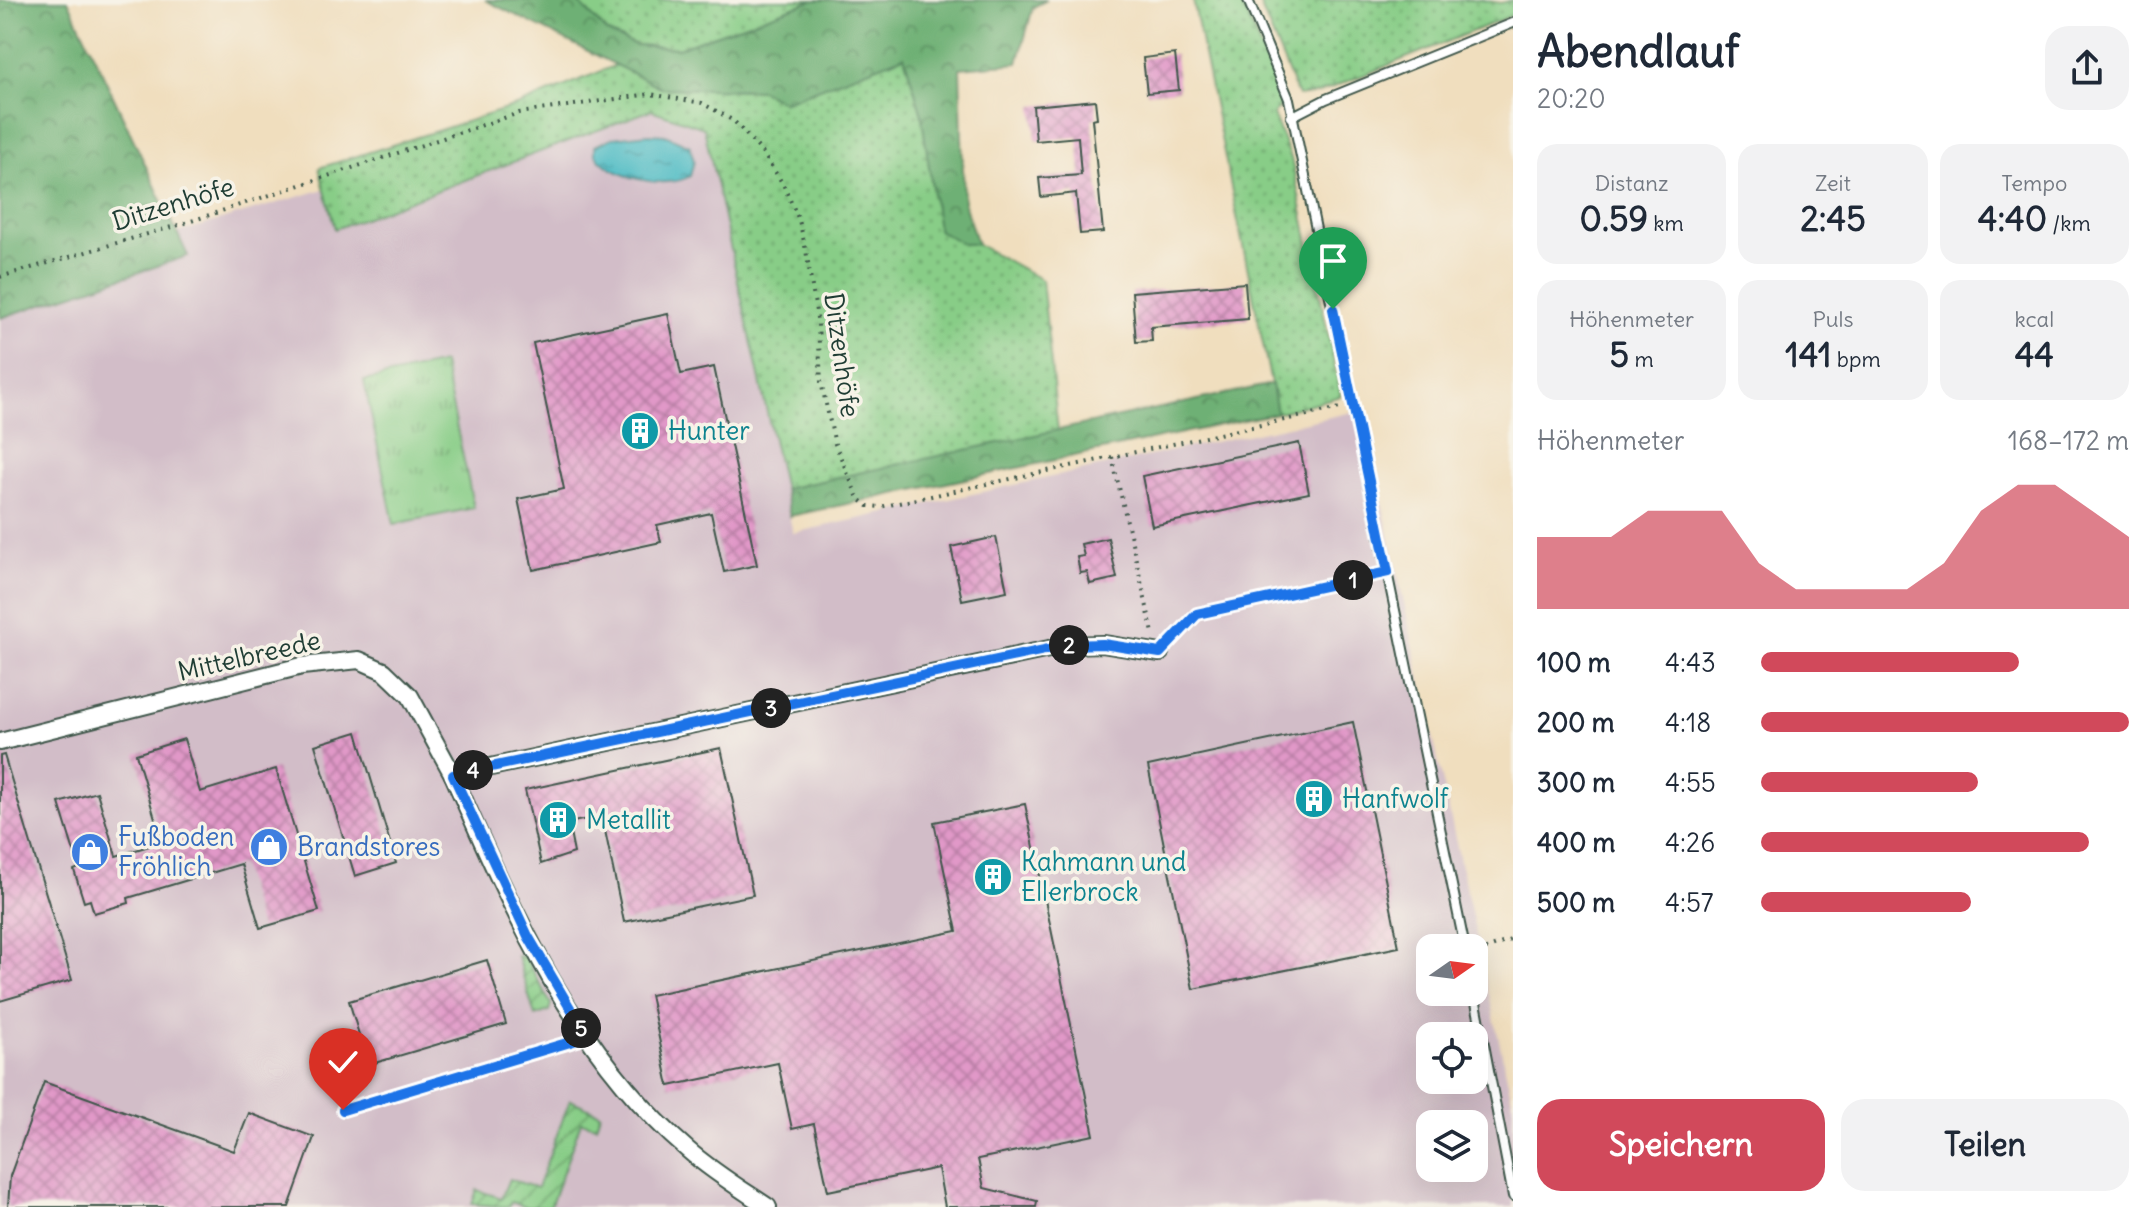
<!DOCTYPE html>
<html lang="de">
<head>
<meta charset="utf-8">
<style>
	:root { --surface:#fff; --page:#f2f2f3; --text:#1f2937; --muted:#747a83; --accent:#d1495b }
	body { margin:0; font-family:Delius,sans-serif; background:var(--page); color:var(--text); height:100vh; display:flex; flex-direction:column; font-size:30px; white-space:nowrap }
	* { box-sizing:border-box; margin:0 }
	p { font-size:26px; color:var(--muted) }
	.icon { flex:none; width:44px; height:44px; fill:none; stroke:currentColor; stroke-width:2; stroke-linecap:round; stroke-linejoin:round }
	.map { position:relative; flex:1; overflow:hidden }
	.side { display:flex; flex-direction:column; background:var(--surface); width:640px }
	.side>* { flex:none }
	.needle { width:52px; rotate:76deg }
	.buttons { position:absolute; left:1416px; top:934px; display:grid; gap:16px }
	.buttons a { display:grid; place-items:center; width:72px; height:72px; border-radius:16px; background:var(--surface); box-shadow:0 8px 32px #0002; font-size:40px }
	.pin { position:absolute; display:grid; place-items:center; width:68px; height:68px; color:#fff; margin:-82px -34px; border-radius:50% 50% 50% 0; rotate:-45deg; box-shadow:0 0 8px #0007 }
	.pin .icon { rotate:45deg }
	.km { position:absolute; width:40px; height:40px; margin:-20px; border-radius:50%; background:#222; color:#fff; font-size:22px; line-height:40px; text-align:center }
	.round { display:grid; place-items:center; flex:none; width:84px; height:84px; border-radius:24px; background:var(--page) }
	.head { display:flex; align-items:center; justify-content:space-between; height:136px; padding:0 24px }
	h1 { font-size:44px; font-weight:800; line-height:60px }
	.stats { display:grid; grid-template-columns:repeat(3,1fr); gap:12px; height:136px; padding:8px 24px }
	.stats div { display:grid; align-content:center; border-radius:20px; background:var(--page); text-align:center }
	.stats b { font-size:34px; font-weight:800 }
	.stats small { font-size:22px; font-weight:400 }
	.stats p { font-size:22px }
	.chart { height:224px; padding:16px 24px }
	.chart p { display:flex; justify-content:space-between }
	.chart svg { width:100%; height:144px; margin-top:8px; fill:var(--accent); opacity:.7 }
	.primary-button { display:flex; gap:16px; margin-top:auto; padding:16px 24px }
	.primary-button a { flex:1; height:92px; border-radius:24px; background:var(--accent); color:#fff; font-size:32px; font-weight:800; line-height:92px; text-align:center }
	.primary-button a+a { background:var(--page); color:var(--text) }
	ul { padding:0 24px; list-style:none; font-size:26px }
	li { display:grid; grid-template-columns:128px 96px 1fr; align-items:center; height:60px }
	li i { height:20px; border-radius:10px; background:var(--accent) }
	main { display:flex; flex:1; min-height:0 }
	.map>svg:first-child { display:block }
</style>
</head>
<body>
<main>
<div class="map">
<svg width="1513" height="1207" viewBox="0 0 1513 1207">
	<defs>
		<pattern id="grass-dots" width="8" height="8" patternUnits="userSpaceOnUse" patternTransform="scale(2)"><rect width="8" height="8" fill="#88cd87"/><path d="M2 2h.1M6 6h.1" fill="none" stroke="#6fa86f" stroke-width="1.8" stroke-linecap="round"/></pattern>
		<pattern id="forest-crowns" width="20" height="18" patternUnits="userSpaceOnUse" patternTransform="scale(2)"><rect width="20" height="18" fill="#6eb074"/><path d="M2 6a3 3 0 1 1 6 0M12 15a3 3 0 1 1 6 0" fill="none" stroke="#5a9060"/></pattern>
		<pattern id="park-tufts" width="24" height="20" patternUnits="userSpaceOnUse" patternTransform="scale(2)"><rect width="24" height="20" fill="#88cd87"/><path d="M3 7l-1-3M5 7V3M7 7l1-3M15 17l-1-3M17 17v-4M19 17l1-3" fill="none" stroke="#6fa86f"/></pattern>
		<pattern id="garden-furrows" width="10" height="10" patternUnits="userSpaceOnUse" patternTransform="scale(2)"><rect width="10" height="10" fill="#88cd87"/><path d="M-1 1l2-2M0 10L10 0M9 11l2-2" fill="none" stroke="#6fa86f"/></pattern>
		<pattern id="water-ripples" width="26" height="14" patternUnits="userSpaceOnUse" patternTransform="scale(2)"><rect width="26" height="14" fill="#4dbbc4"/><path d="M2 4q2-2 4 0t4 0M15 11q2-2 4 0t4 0" fill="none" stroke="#3f99a0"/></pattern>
		<pattern id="building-cross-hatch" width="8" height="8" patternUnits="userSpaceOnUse" patternTransform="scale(2)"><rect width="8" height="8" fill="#e198c8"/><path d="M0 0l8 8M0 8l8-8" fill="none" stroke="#b67da3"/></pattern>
	</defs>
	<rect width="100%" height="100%" fill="#f7f3e8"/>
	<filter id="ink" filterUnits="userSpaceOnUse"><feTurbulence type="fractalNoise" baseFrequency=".0125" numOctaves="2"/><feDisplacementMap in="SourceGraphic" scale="16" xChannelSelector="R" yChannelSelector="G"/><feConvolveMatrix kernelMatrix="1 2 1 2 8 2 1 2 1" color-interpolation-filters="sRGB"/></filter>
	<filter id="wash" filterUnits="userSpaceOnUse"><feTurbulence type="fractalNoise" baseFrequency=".006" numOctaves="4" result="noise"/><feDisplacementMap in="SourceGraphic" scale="32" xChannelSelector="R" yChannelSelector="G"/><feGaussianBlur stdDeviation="1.8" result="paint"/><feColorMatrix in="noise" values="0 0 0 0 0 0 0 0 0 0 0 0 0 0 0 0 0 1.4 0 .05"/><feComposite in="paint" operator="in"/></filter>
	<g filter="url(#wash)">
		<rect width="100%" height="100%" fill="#f0debe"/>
		<!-- industrial -->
		<path fill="#d2bdc8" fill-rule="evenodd" d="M 651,110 L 704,128 L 793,533 L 1362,410 L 1513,1105 L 1513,1207 L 0,1207 L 0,318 L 187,256 L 177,233 L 324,189 L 335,229 ZM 1430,948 L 1474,948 L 1474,992 L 1430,992 ZM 1430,1036 L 1474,1036 L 1474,1080 L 1430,1080 ZM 1430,1124 L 1474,1124 L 1474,1168 L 1430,1168 Z"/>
		<!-- grass -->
		<g fill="url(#grass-dots)" stroke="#54855e" stroke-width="2">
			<polygon points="576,0 814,0 678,48 636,45 608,33"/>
			<polygon points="1193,0 1237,0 1245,10 1283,103 1273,115 1291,158 1341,396 1277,413"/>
			<polygon points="1258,0 1481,0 1501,3 1513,0 1513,15 1319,93 1298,96"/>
			<polygon points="904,56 921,111 929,150 963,244 977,244 1042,280 1058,431 784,489 704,128 651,110 335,229 319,168 519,105 616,65 662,88 761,90 783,102"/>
		</g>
		<!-- forest -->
		<g fill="url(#forest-crowns)" stroke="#467654" stroke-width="2">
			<polygon points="0,0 68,0 188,256 0,318"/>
			<polygon points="485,0 576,0 608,33 636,45 678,48 814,0 1047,0 1033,7 1018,63 960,68 964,203 977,244 963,244 938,230 921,111 904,56 783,102 761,90 662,88"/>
			<polygon points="1272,384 1277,413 790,516 784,489"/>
		</g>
		<!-- park -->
		<polygon fill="url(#park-tufts)" stroke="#54855e" stroke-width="2" points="443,363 474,508 394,524 364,381"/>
		<!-- garden -->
		<g fill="url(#garden-furrows)" stroke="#54855e" stroke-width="2">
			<polygon points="521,955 525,957 551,1004 549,1011 535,1016 517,956"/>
			<polygon points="570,1100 600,1113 596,1126 581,1122 550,1207 526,1207 511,1202 509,1207 472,1204 477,1190 501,1198 509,1179 537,1188"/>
		</g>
		<!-- water -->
		<path fill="url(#water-ripples)" stroke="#367c7c" stroke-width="2" d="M 649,134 L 665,135 L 690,146 L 694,161 L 690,176 C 666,191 608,177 595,153 L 595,146 L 612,138 Z"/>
		<g id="blocks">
			<!-- building -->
			<g fill="url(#building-cross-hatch)">
				<polygon points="1175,54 1179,90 1147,93 1143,58"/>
				<polygon points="1095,100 1097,118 1092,119 1103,232 1080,234 1076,193 1041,197 1039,178 1081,175 1078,137 1036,141 1033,106"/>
				<polygon points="1245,283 1248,319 1151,327 1152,341 1136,342 1132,292"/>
				<polygon points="668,314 681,374 714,367 757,565 724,572 711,513 657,525 661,542 533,570 518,499 564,489 533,343"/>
				<polygon points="1299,443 1309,493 1152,526 1142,476"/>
				<polygon points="996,537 1007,591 962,600 951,547"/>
				<polygon points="1108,538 1117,578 1090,584 1087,572 1080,573 1077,557 1084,556 1081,544"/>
				<polygon points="1353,722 1399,947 1193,989 1148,766"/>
				<polygon points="357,732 396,863 355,876 315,745"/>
				<polygon points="184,739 200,792 276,769 319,911 260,928 241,864 128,898 129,903 94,913 90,900 84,902 74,870 79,868 59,803 97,792 116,856 162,842 136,754"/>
				<polygon points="721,748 753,895 624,922 602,816 568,823 574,853 541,864 525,790"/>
				<polygon points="4,755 72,980 0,1001 0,756"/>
				<polygon points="1025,804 1094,1135 978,1159 984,1188 1037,1201 1036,1207 945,1207 938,1168 828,1191 814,1124 792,1129 778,1063 669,1086 650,995 957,931 934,822"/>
				<polygon points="487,960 506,1024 368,1065 349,1001"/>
				<polygon points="44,1082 234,1151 249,1113 314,1137 289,1207 8,1207 10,1176"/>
			</g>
		</g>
	</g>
	<g filter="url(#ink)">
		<use href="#blocks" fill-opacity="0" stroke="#3e5549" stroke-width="2"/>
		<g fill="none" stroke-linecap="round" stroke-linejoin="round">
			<defs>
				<g id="lane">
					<polyline points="1248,0 1289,99 1465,948"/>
					<polyline points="1291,117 1326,99 1513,23"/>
					<polyline points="1160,653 1197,614 1388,572"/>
					<polyline points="1474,992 1513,1196"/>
					<polyline points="343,1110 587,1037"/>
				</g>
				<g id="street">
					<polyline points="0,742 302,666 359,660 384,671 410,696 453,775 1068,645 1103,644 1160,653"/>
					<path d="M 453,775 C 512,910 573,1052 688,1150 C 713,1172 741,1189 768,1207"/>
				</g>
			</defs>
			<!-- lane casing -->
			<use href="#lane" stroke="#3e5549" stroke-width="12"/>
			<!-- street casing -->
			<use href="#street" stroke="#3e5549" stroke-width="20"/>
			<!-- path -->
			<g stroke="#3e5549" stroke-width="4" stroke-dasharray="2 6" stroke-linecap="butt">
				<polyline points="0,277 182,224 519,113 650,94 702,103 734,121 762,152 783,184 799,220 806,250 818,324 821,382 835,444 858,498 868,506 880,507 1340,408"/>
				<polyline points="1112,457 1153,633"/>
				<polyline points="1478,952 1513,939"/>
			</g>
			<!-- lane -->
			<use href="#lane" stroke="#fff" stroke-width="8"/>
			<!-- street -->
			<use href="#street" stroke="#fff" stroke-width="16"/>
		</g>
	</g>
	<g fill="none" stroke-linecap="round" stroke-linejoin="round" filter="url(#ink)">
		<defs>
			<polyline id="route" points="343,1110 587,1037 528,936 453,775 1068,645 1103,644 1160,653 1197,614 1388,572 1333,309"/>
		</defs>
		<!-- route casing -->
		<use href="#route" stroke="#fff" stroke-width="16"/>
		<!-- route -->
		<use href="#route" stroke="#1a73e8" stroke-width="10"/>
	</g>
	<!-- icons -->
	<defs>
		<symbol id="building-disc" viewBox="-11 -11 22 22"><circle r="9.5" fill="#0f9aa8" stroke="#f7f3e8"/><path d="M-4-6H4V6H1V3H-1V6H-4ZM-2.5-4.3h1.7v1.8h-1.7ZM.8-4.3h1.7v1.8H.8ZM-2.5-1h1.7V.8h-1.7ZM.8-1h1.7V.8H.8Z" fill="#fff"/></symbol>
		<symbol id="shop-disc" viewBox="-11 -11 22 22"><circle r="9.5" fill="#3f7fe0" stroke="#f7f3e8"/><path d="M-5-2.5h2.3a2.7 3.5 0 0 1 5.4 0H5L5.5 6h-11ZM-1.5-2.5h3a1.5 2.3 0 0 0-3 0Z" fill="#fff"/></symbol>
	</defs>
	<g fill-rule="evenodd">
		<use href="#building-disc" x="618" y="409" width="44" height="44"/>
		<use href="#building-disc" x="1292" y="777" width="44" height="44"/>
		<use href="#building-disc" x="536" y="798" width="44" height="44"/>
		<use href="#shop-disc" x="247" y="825" width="44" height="44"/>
		<use href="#shop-disc" x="68" y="830" width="44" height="44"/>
		<use href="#building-disc" x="971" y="855" width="44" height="44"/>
	</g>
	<g text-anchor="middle" stroke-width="7" stroke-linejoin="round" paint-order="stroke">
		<!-- street labels -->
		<g font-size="26" fill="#1f3d34" stroke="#f7f3e8">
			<text transform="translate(173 204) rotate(-17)" y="9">Ditzenhöfe</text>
			<text transform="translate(842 355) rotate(82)" y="9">Ditzenhöfe</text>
			<text transform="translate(249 656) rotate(-13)" y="9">Mittelbreede</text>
		</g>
		<!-- culture labels -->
		<g font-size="26" fill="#0d838f" stroke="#f7f3e8" text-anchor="start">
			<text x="668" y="440">Hunter</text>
			<text x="1342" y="808">Hanfwolf</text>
			<text x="586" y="829">Metallit</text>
			<text x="1021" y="871">Kahmann und<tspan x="1021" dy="30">Ellerbrock</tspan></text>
		</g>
		<!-- shop labels -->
		<g font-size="26" fill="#366cbe" stroke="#f7f3e8" text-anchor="start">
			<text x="118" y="846">Fußboden<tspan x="118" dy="30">Fröhlich</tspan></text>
			<text x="297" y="856">Brandstores</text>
		</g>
	</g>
</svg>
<div class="buttons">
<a><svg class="needle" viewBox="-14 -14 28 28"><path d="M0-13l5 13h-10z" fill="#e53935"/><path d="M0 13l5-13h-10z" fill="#747a83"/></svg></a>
<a><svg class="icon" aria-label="locate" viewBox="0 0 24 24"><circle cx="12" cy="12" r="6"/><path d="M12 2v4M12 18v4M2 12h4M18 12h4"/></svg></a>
<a><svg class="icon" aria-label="layers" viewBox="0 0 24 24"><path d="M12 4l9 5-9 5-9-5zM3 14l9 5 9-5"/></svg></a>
</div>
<div class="pin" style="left:1333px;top:309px;background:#1e9e55"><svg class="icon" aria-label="arrive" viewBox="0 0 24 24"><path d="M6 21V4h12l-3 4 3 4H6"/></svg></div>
<div class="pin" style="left:343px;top:1110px;background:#d93025"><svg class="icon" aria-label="check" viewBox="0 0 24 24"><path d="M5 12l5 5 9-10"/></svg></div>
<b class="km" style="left:1353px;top:580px">1</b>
<b class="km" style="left:1069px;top:645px">2</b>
<b class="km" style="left:771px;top:708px">3</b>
<b class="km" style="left:473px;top:770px">4</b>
<b class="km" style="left:581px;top:1028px">5</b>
</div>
<section class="side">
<div class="head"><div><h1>Abendlauf</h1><p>20:20</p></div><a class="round"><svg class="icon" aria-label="share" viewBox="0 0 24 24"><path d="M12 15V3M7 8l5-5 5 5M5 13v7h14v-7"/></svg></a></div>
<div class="stats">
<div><p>Distanz</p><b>0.59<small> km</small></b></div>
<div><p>Zeit</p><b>2:45</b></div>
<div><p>Tempo</p><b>4:40<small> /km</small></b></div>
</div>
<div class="stats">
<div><p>Höhenmeter</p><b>5<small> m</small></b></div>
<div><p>Puls</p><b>141<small> bpm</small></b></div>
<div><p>kcal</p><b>44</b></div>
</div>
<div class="chart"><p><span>Höhenmeter</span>168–172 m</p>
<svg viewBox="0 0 160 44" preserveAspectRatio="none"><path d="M0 44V22L10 22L20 22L30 14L40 14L50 14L60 30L70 38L80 38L90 38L100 38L110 30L120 14L130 6L140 6L150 14L160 22V44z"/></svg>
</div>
<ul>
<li><b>100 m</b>4:43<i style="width:70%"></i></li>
<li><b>200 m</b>4:18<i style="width:100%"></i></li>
<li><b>300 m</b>4:55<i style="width:59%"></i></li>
<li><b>400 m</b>4:26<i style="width:89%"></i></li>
<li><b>500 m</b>4:57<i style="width:57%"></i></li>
</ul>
<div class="primary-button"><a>Speichern</a><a>Teilen</a></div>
</section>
</main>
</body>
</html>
